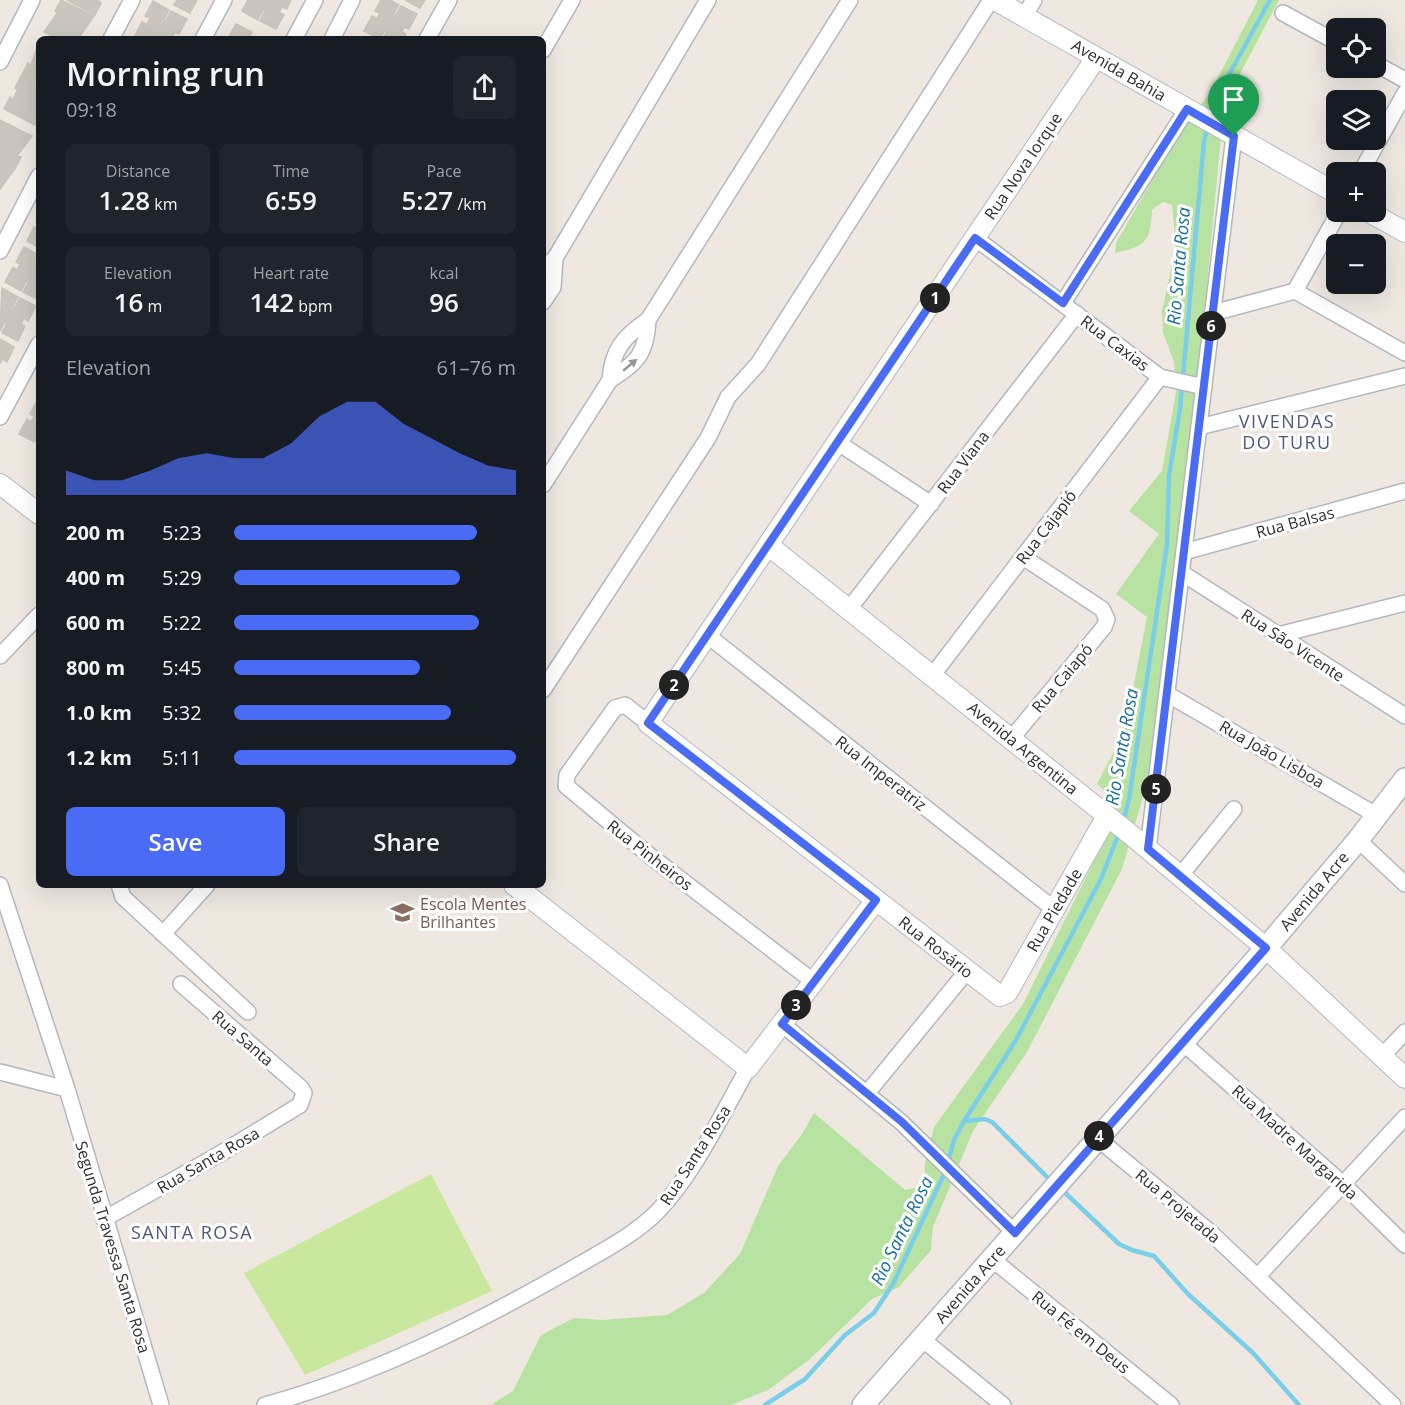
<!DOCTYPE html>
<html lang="en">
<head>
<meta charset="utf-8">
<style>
	:root { --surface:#171b24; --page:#20242c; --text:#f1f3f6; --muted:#9ea1a6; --accent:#4a6bf3 }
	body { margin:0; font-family:"Open Sans",sans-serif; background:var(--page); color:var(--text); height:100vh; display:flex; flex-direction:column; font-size:22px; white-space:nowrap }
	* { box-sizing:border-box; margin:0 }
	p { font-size:20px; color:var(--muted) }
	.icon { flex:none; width:33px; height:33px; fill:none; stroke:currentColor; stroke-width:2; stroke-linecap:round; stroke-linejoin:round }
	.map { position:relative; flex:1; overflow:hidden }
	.sheet { position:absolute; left:36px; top:36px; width:510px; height:852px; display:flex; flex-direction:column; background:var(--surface); border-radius:9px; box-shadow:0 6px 24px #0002 }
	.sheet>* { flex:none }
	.controls { position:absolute; left:1326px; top:18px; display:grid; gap:12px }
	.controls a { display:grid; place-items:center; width:60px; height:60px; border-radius:9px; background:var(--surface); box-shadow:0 6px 24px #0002; font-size:30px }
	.pin { position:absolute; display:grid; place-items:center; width:51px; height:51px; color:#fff; margin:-62px -26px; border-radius:50% 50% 50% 0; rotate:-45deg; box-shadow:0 0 6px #0007 }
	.pin .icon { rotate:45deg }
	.km { position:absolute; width:30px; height:30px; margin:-15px; border-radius:50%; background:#222; color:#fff; font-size:16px; line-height:30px; text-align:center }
	.round { display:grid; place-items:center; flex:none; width:63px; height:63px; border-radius:9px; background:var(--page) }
	.headline { display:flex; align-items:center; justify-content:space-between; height:102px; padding:0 30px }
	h1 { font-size:33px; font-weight:600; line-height:45px }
	.metrics { display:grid; grid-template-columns:repeat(3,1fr); gap:9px; height:102px; padding:6px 30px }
	.metrics div { display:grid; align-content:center; border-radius:9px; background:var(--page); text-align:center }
	.metrics b { font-size:26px; font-weight:600 }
	.metrics small { font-size:16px; font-weight:400 }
	.metrics p { font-size:16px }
	.chart { height:168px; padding:12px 30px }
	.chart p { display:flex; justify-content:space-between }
	.chart svg { width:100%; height:108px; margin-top:6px; fill:var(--accent); opacity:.7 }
	.cta { display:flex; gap:12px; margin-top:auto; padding:12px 30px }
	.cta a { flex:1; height:69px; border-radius:9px; background:var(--accent); color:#fff; font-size:24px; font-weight:600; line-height:69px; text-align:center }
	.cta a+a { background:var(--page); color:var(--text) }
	ul { padding:0 30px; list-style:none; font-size:20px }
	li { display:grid; grid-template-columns:96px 72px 1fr; align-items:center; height:45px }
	li i { height:15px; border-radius:8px; background:var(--accent) }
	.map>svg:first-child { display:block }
</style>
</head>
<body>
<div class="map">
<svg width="1405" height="1405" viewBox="0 0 1405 1405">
	<rect width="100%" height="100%" fill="#eee8e1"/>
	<!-- green -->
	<path fill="#b8e2a1" d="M 1258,0 L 1279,0 L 1224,104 L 1199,369 L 1148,780 L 1122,869 L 1027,1052 L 973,1131 L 933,1227 L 931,1250 L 899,1287 L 872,1299 L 810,1359 L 768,1390 L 731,1405 L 491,1405 L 513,1391 L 541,1335 L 574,1318 L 602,1320 L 667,1315 L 704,1293 L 740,1254 L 778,1166 L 802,1134 L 814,1113 L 905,1190 L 924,1186 L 925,1163 L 934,1127 L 1023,1004 L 1110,829 L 1118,803 L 1097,784 L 1125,730 L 1147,617 L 1116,594 L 1159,534 L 1129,511 L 1162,471 L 1176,392 L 1174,362 L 1163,333 L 1162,311 L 1176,247 L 1172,205 L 1163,202 L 1152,210 C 1151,241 1145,247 1115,253 L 1116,243 L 1186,121 L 1209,95 Z"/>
	<!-- pitch -->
	<polygon fill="#c9e89d" points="431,1174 492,1291 305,1375 244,1273"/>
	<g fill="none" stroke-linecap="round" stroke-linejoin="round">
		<!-- stream -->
		<g stroke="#7aceea" stroke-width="4.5">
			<polyline points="1210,117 1214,102 1270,0"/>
			<polyline points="1123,822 1129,799 1167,545 1169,476 1180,409 1204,142 1208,125"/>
			<polyline points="965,1121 985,1119 992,1122 1051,1181"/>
			<polyline points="948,1162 954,1140 964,1121 1016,1040 1101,879 1119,833"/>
			<polyline points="1060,1188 1119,1244 1132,1250 1154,1256 1188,1294 1253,1353 1299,1405"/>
			<polyline points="765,1405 805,1379 845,1335 874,1313 893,1284 946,1170"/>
		</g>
	</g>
	<!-- building -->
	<g fill="#cac6bf" stroke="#cac4ba" stroke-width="1.5">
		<polygon points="61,0 94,16 80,36 82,39 58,39 44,32 58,12 55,11"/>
		<polygon points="67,0 98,0 101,3 95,15"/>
		<polygon points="177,0 197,0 190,13 174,5"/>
		<polygon points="248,0 291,0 287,9 282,7 279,12 284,15 276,29 260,21 265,11 263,10 258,20 242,11"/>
		<polygon points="381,0 390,0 399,5 394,14 396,15 401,6 417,14 409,29 404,27 402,32 406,34 403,39 383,39 387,31 385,30 380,39 364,31 372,16 377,19 380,13 375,11"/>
		<polygon points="405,0 425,0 420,8"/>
		<polygon points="153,1 169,10 164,20 166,21 171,11 187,19 179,34 175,32 172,37 175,39 156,39 156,35 154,39 135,36 142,22 147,24 150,18 145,16"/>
		<polygon points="236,24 252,32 248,39 228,38"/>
		<polygon points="39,42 39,85 22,75 28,63 31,65"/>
		<polygon points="21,76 39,85 37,126 4,109 10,97 13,99 18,89 15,88"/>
		<polygon points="0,120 32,136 17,156 21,157 15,169 0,162"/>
		<polygon points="0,162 14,170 0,189"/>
		<polygon points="34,227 39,229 39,248 27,241"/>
		<polygon points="24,247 39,255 35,265 39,261 39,300 23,292 28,282 26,281 21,291 5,282 13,267 17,270 20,264 16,262"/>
		<polygon points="2,288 18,297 13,306 15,307 20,298 36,306 28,321 24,318 21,324 25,326 18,341 2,333 7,323 5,322 0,331"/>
		<polygon points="0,339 14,347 7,362 2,359 0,364"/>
		<polygon points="38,399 39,435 35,442 19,434 27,419 31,422 34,416 30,414"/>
	</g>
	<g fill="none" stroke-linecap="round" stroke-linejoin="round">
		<defs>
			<g id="minor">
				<polyline points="1283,13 1336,42"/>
				<polyline points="1024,16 1034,0"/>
				<polyline points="111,39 132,0"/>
				<polyline points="203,39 224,0"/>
				<polyline points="294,39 315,0"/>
				<polyline points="332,39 352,0"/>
				<polyline points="427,39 449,0"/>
				<polyline points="543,50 572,0"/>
				<polyline points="0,62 32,0"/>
				<polyline points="1376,64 1405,80"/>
				<polyline points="1361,172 1405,93"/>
				<polyline points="975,238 1160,377 1204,387"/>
				<polyline points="0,251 39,176"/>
				<polyline points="543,269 555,258 708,0"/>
				<polyline points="1295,291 1405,353"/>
				<polyline points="1295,291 1339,212"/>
				<polyline points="543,302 553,287 555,258"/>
				<polyline points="1063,303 1187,109"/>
				<polyline points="1213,313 1295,291"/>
				<path d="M 648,320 C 646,354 638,362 610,380 C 612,350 624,336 648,320 L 850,0"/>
				<polyline points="0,417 39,344"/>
				<polyline points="1199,427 1405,376"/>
				<polyline points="837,442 931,504"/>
				<polyline points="543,485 610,380"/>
				<polyline points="1184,552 1405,491"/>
				<polyline points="1182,573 1405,716"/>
				<polyline points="849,609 1077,314"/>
				<polyline points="707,635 1055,910"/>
				<polyline points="1278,635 1405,603"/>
				<polyline points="0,656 39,615"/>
				<polyline points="932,676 1160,377"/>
				<polyline points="543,690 708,438 728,397 758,364 991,0"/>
				<polyline points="1167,694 1376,815"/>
				<polyline points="648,723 625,705 615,708 567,775 566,786 649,855 814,982"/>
				<polyline points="1011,739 1104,627 1107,619 1102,609 1023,557"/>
				<polyline points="1358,840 1405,884"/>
				<polyline points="1148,849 1234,136"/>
				<polyline points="1180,876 1234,809"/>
				<polyline points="0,885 67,1089 161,1405"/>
				<polyline points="119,885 123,897 248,1012"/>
				<polyline points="163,934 207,885"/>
				<polyline points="782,1024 901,1122 1015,1233"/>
				<polyline points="1182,1042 1343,1184 1405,1245"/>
				<polyline points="1382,1056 1405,1032"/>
				<polyline points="0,1072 67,1089"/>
				<polyline points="868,1092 967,971"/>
				<polyline points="1097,1138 1210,1232 1393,1405"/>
				<polyline points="104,1219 218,1155 300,1105 304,1093 301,1088 181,984"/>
				<polyline points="992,1259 1171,1405"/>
				<polyline points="1258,1276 1405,1117"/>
				<polyline points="922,1339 1003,1405"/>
				<path d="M 265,1405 C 371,1376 473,1325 568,1271 C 599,1253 634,1236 659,1210 C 695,1172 722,1114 748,1068"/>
			</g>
			<g id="tertiary">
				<polyline points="995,0 1336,193"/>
				<polyline points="1096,58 648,723 1000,996 1007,993 1107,816"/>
				<polyline points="1369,212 1405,232"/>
				<polyline points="0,484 39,514"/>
				<polyline points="768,545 1135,838 1266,948 1405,1078"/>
				<polyline points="514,885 748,1068 876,900"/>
			</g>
			<polyline id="secondary" points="863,1405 1266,948 1358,840 1405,779"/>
		</defs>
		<!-- minor casing -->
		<use href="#minor" stroke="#b4b7c0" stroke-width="18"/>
		<!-- tertiary casing -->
		<use href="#tertiary" stroke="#b4b7c0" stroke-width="22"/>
		<!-- secondary casing -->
		<use href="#secondary" stroke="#b4b7c0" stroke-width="24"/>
		<!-- minor -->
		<use href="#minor" stroke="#fff" stroke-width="15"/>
		<!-- tertiary -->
		<use href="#tertiary" stroke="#fff" stroke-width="20"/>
		<!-- secondary -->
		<use href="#secondary" stroke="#fff" stroke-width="21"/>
	</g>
	<!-- one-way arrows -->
	<defs><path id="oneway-solid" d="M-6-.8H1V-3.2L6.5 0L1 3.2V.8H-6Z" transform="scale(1.5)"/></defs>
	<use fill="#969696" href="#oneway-solid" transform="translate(630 365) rotate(-40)"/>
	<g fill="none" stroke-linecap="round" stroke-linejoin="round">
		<defs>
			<polygon id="route" points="1187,109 1234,136 1148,849 1266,948 1015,1233 902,1122 782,1024 876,900 648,723 975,238 1063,303"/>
		</defs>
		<!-- route casing -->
		<use href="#route" stroke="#fff" stroke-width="12"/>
		<!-- route -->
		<use href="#route" stroke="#4a6bf3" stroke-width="8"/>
	</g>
	<!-- icons -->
	<defs>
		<symbol id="school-bare" viewBox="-9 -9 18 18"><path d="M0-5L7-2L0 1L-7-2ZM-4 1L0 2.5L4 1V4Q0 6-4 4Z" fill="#8d6e63" stroke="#fff" stroke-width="2.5" paint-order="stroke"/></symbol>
	</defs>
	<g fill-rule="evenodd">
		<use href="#school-bare" x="386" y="896" width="33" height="33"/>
	</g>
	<g text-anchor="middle" stroke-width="6" stroke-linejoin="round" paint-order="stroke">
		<!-- street labels -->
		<g font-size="16" fill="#2e2e2e" stroke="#fff">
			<text transform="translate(1119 70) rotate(30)" y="6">Avenida Bahia</text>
			<text transform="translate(1023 166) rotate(-56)" y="6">Rua Nova Iorque</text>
			<text transform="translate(1115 343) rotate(37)" y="6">Rua Caxias</text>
			<text transform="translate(963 462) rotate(-53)" y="6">Rua Viana</text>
			<text transform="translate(1295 522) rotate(-15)" y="6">Rua Balsas</text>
			<text transform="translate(1046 527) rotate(-53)" y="6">Rua Cajapió</text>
			<text transform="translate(1293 645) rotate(33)" y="6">Rua São Vicente</text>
			<text transform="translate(1062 678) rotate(-50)" y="6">Rua Caiapó</text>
			<text transform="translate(1023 748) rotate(39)" y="6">Avenida Argentina</text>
			<text transform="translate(1272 754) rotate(30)" y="6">Rua João Lisboa</text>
			<text transform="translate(881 773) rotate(38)" y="6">Rua Imperatriz</text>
			<text transform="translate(650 855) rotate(38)" y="6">Rua Pinheiros</text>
			<text transform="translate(1314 891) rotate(-50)" y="6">Avenida Acre</text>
			<text transform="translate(1054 910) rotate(-60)" y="6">Rua Piedade</text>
			<text transform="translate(936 947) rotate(38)" y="6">Rua Rosário</text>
			<text transform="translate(243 1038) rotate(41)" y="6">Rua Santa</text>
			<text transform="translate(1295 1142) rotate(42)" y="6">Rua Madre Margarida</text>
			<text transform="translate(695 1155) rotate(-57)" y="6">Rua Santa Rosa</text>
			<text transform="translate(208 1160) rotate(-30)" y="6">Rua Santa Rosa</text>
			<text transform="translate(1178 1206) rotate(40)" y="6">Rua Projetada</text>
			<text transform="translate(113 1247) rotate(73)" y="6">Segunda Travessa Santa Rosa</text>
			<text transform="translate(970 1284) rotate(-49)" y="6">Avenida Acre</text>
			<text transform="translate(1081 1332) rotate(39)" y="6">Rua Fé em Deus</text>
		</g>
		<!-- education labels -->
		<g font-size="16" fill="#785e54" stroke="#fff" text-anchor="start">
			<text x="420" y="910">Escola Mentes<tspan x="420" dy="18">Brilhantes</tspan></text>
		</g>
		<!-- water labels -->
		<g font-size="18" font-style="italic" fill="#146f9b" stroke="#fff">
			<text transform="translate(1179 266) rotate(-85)" y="6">Rio Santa Rosa</text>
			<text transform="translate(1122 747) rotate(-80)" y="6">Rio Santa Rosa</text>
			<text transform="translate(902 1231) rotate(-64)" y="6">Rio Santa Rosa</text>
		</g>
		<!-- neighbourhood labels -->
		<g font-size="18" letter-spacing="1.5" fill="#4f587d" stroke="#fff">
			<text x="1287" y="428">VIVENDAS<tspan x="1287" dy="21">DO TURU</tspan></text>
			<text x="192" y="1239">SANTA ROSA</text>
		</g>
	</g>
</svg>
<div class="controls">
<a><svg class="icon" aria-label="locate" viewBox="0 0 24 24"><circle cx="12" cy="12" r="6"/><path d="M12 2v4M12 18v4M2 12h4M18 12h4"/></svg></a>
<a><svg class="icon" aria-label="layers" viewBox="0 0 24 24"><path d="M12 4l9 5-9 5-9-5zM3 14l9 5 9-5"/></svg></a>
<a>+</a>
<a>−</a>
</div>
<div class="pin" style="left:1234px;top:136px;background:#1e9e55"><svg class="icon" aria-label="arrive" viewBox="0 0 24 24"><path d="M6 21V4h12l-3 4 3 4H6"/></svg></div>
<b class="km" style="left:935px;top:298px">1</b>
<b class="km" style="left:674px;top:685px">2</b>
<b class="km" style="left:796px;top:1005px">3</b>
<b class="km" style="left:1099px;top:1136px">4</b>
<b class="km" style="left:1156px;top:789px">5</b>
<b class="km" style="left:1211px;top:326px">6</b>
<section class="sheet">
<div class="headline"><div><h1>Morning run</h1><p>09:18</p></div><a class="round"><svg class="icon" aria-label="share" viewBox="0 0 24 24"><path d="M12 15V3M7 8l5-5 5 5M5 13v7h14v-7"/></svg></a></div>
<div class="metrics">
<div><p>Distance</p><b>1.28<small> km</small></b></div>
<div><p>Time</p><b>6:59</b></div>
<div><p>Pace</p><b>5:27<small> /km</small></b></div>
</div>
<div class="metrics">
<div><p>Elevation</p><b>16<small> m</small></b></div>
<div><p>Heart rate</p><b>142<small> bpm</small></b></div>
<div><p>kcal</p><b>96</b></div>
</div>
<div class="chart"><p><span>Elevation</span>61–76 m</p>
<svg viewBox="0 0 160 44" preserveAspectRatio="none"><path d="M0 44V34L10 38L20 38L30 34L40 29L50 27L60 29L70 29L80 23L90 12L100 6L110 6L120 15L130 21L140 27L150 32L160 34V44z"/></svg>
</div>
<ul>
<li><b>200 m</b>5:23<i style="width:86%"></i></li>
<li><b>400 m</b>5:29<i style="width:80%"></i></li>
<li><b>600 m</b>5:22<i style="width:87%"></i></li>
<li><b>800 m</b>5:45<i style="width:66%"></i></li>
<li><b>1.0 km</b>5:32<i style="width:77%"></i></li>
<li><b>1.2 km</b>5:11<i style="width:100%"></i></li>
</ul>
<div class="cta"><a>Save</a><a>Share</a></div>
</section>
</div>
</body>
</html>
